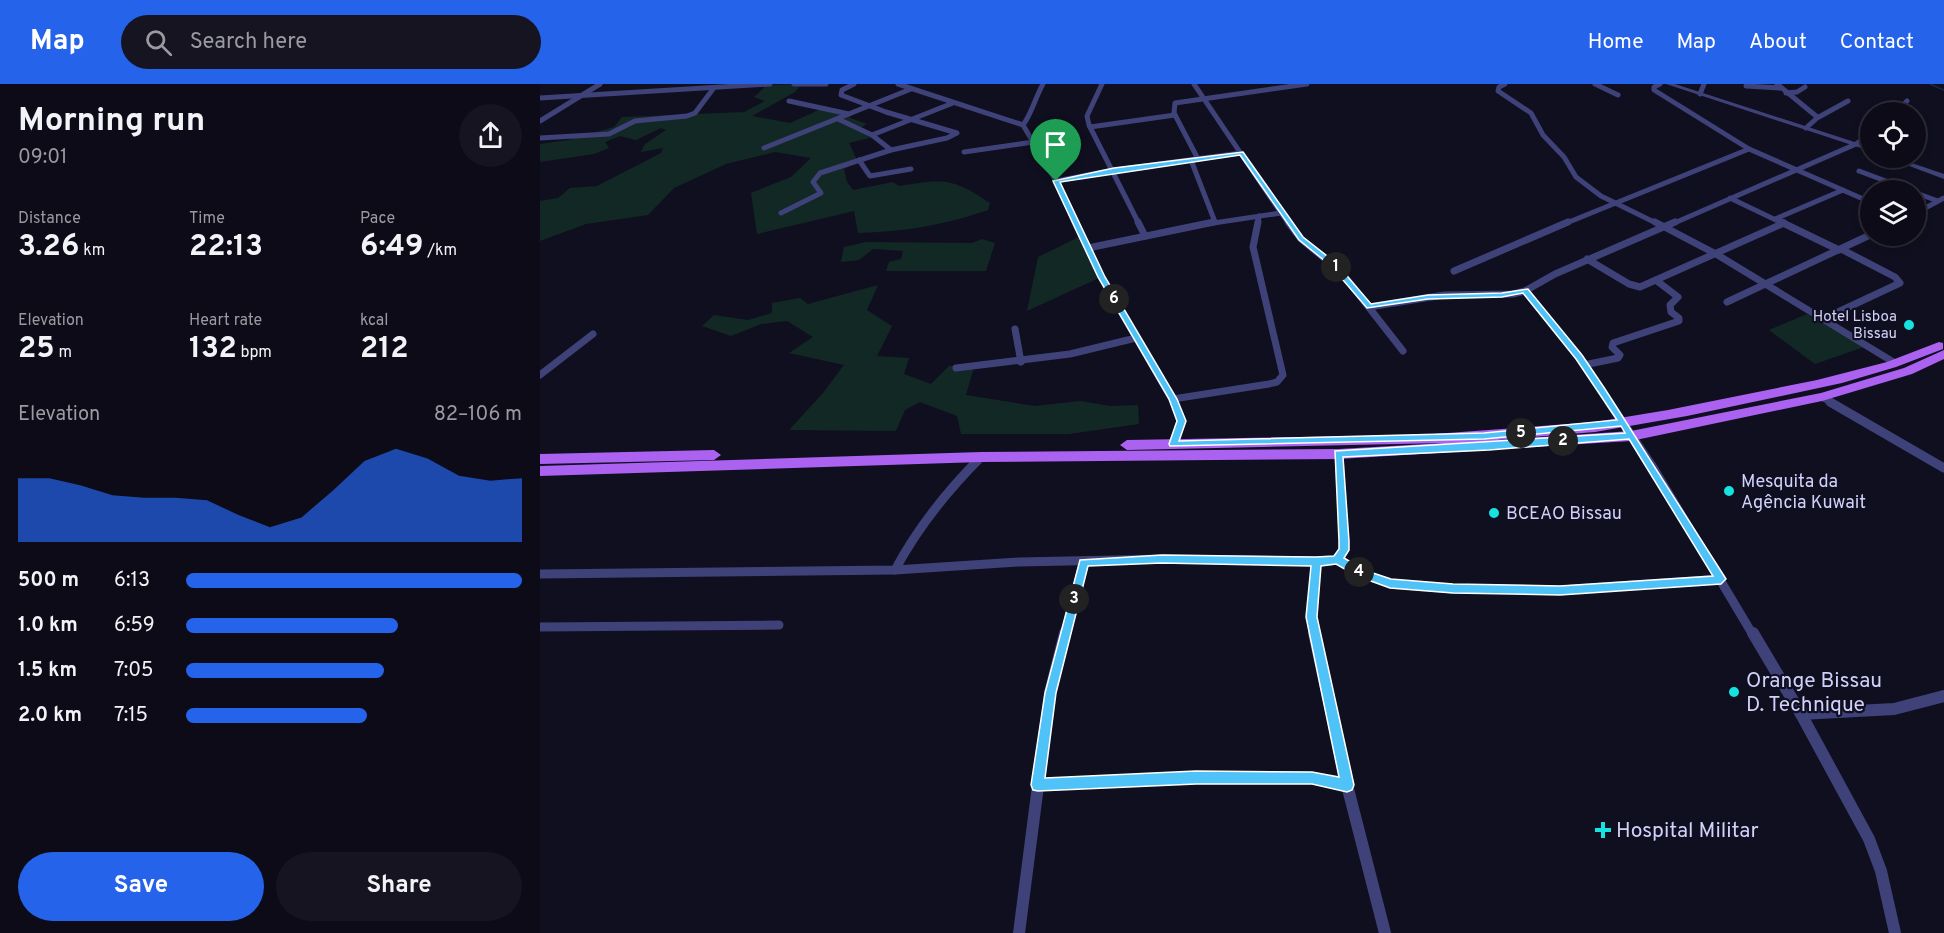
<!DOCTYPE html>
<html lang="en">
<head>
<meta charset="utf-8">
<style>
	:root { --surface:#0c0b17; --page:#151420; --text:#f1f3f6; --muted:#9a9ba1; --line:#2c2b36; --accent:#2563eb }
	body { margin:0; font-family:Overpass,sans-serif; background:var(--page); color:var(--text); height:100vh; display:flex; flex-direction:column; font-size:22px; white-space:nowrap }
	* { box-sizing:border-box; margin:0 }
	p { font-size:20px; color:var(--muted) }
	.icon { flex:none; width:33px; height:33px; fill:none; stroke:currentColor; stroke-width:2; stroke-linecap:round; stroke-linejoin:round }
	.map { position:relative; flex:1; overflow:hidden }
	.drawer { display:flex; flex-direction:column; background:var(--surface); width:540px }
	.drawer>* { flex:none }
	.fabs { position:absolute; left:1320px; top:18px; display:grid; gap:12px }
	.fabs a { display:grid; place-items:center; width:66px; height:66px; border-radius:50%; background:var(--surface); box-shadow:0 3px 9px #0003,0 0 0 2px var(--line); font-size:30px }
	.pin { position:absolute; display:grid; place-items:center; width:51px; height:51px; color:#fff; margin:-62px -26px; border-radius:50% 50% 50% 0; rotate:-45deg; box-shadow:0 0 6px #0007 }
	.pin .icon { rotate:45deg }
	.km { position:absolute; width:30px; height:30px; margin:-15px; border-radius:50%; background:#222; color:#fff; font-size:16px; line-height:30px; text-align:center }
	.round { display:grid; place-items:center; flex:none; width:63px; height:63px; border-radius:32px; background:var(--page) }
	.overview { display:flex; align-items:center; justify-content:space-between; height:102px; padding:0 18px }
	h1 { font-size:33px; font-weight:700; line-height:45px }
	.metrics { display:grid; grid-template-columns:repeat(3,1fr); gap:9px; height:102px; padding:6px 18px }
	.metrics div { display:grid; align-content:center }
	.metrics b { font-size:30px; font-weight:700 }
	.metrics small { font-size:16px; font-weight:400 }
	.metrics p { font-size:16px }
	.chart { height:168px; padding:12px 18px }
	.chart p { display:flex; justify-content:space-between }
	.chart svg { width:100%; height:108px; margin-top:6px; fill:var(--accent); opacity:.7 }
	.primary-button { display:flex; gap:12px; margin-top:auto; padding:12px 18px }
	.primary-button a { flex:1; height:69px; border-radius:36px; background:var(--accent); color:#fff; font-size:24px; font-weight:700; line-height:69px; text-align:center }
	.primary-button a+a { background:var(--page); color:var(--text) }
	ul { padding:0 18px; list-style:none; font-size:20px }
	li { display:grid; grid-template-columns:96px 72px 1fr; align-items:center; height:45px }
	li i { height:15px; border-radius:8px; background:var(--accent) }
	header { display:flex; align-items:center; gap:36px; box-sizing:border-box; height:84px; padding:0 30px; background:var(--accent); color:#fff }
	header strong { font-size:28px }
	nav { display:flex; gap:33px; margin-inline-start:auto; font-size:21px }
	.search { width:420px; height:54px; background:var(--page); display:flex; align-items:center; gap:15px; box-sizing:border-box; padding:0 21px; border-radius:33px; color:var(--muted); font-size:22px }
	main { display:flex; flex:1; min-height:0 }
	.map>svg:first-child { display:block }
</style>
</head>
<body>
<header>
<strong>Map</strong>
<div class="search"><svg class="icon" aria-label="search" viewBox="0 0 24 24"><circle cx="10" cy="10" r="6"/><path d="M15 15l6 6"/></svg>Search here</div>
<nav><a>Home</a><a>Map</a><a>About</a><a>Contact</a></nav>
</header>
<main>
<section class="drawer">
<div class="overview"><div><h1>Morning run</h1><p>09:01</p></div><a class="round"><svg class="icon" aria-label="share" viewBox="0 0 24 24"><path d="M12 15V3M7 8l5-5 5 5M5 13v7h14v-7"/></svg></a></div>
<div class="metrics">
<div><p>Distance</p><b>3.26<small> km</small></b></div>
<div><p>Time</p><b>22:13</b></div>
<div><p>Pace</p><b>6:49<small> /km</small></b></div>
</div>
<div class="metrics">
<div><p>Elevation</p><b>25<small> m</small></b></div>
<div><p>Heart rate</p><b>132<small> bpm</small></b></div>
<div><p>kcal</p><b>212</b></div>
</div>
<div class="chart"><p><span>Elevation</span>82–106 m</p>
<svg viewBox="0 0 160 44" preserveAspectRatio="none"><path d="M0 44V18L10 18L20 21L30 25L40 26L50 26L60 27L70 33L80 38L90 34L100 23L110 11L120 6L130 10L140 17L150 19L160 18V44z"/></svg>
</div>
<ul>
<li><b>500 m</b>6:13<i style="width:100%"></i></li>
<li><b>1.0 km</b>6:59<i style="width:63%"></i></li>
<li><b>1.5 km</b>7:05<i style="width:59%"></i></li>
<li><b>2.0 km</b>7:15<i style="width:54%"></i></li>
</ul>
<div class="primary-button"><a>Save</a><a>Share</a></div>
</section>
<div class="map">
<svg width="1404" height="849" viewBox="0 0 1404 849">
	<rect width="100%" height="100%" fill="#100f1f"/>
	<!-- green -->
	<g fill="#122825">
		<path d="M 262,0 L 255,8 L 212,32 L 250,39 L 283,24 L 327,40 L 318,45 L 333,53 L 309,59 L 318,78 L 304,85 L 307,98 L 313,106 L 353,98 L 359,102 C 404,95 411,93 450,119 L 448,126 C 405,141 364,148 318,149 L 314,127 L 217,150 L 211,109 L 251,93 L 271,74 L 235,68 L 186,80 L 134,104 L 108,131 L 46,140 L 0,157 L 0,117 L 18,114 L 30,104 L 57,102 L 121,69 L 123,64 L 101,68 L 105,60 L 126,46 L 121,44 L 96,56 L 80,52 L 65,58 L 69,64 L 54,70 L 0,78 L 0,60 L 28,56 L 74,43 L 82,33 L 204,28 L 225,17 L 214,13 L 227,1 Z"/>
		<polygon points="541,152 561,193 487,227 498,173"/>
		<polygon points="442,155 455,159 446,187 346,187 349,178 361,175 363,167 333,165 319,176 301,178 304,163 326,158 432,159"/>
		<polygon points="338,201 327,226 352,242 337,272 369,274 364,290 391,300 409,282 435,280 426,311 495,322 540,317 570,322 598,321 599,340 529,350 421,350 417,332 380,318 365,326 356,347 249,346 283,309 304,281 249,269 273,253 247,237 221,240 191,252 162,242 174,231 208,236 232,229 232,219 260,214 268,220"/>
		<polygon points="1267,230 1324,263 1275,280 1229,246"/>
	</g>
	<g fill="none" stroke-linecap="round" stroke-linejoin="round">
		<!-- stream -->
		<polyline stroke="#132c44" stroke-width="1.5" points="1390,0 1404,6"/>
		<!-- minor-far3 -->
		<g stroke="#3e4279" stroke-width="5">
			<polyline points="254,0 286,0"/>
			<polyline points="358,0 483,41 516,97 536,140"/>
			<polyline points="562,0 547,32 549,41 599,140"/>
			<polyline points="654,0 741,129"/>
			<polyline points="965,0 959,3 958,7 991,29 1003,51 1024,73 1036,93 1061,112 1118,140"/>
			<polyline points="1055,0 1078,11"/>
			<polyline points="1120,0 1114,3 1114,6 1209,65 1330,118"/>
			<polyline points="1237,0 1276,32"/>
			<polyline points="1206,2 1240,4"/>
			<polyline points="1246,9 1257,8 1265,3"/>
			<polyline points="1160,10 1164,0"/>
			<polyline points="0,14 230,0"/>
			<polyline points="249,17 309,30"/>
			<polyline points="1356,28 1367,17"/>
			<polyline points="298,35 332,51 413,19"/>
			<polyline points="0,37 60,0"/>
			<path d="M 483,41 C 492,29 495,14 503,0"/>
			<polyline points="550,43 635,31"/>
			<polyline points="1266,44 1277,34 1308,17"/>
			<polyline points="332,51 351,66"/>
			<polyline points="0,54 69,50 95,37 147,32 155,29 173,5"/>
			<polyline points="224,64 371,5"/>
			<polyline points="424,68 494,58"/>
			<polyline points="658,75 634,29 635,19 767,0"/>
			<polyline points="319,76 330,92 371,85"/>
			<polyline points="651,76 675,138"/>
			<polyline points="1319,87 1370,106"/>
			<polyline points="516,97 574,86 701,69"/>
			<polyline points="1376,109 1398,117"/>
			<polyline points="1190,114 1244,140"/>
			<polyline points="241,129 281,109 273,98 280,89 351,66 407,54 417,49 346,28 301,11 302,6 314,0"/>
			<polyline points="1376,129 1404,114"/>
			<polyline points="1235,135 1303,106"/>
			<polyline points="667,140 741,129 749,140"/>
			<polyline points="718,140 719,132"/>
			<polyline points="1024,140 1209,65"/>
			<polyline points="1132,140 1316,60 1330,50"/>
		</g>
		<!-- minor-far2 -->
		<g stroke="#3e4279" stroke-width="7">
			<polyline points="535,138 561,193 634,319"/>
			<polyline points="598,138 605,152"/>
			<polyline points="748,138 761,155 802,189 863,267"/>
			<polyline points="1115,138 1176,170 1355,279"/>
			<polyline points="1241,138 1299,166"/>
			<polyline points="548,164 674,138"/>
			<polyline points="1047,175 1089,200 1100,203 1244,139"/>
			<polyline points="914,187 1028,138"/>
			<polyline points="985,207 1039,273 1070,319"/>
			<polyline points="1187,218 1330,151"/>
			<polyline points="829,223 904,211 973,210 985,207 1015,190 1135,138"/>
			<polyline points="1283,235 1360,199 1355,193 1301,165"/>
			<polyline points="475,245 481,278"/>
			<polyline points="1044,281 1078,274 1080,271 1072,263 1073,259 1139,237 1139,234 1131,228 1130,221 1138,213 1117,197"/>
			<polyline points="416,284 530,270 596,254"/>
			<polyline points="0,291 53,250"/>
			<polyline points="1282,313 1292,319"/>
			<polyline points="633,315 729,300 737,298 743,291 713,163 718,138"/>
		</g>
		<!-- minor-far1 -->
		<g stroke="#3e4279" stroke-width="9">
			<polyline points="1069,318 1114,385 1213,551"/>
			<polyline points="1290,318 1404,384"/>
			<polyline points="633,360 641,337 634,318"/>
			<polyline points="797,475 821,489 850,500 913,505 1020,506 1181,495"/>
			<path d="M 355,486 C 378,443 407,407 441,373"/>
			<polyline points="0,490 355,486 479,478 623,475 791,477 797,475 804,466 799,370"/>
			<polyline points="0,543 239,541"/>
			<polyline points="525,551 543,479"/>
			<polyline points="775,551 771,533 776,478"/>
		</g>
		<!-- minor -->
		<g stroke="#3e4279" stroke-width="12">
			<polyline points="774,549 807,701 845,849"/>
			<polyline points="1213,549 1261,630 1329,755 1341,787 1355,849"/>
			<polyline points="1261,630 1354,625 1404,612"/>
			<polyline points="498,701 656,693 772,694 807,701"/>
			<polyline points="479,849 510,609 525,549"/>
		</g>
		<!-- tertiary -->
		<g fill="#3e4279" fill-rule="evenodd">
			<polygon points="1126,0 1135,0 1330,63 1330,67"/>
			<polygon points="1348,74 1357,74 1404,90 1404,95"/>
		</g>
		<!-- primary -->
		<g fill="#ab62f0" fill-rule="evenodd">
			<polygon points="1399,258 1403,259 1403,265 1356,283 1302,299 1147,332 1055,348 945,357 1091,347 1281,309 1364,284 1404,266 1404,275 1372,290 1282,317 1091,357 799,375 441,378 0,392 0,382 441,368 799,365 904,359 587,366 580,361 587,356 880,351 1055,338 1128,326 1277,296 1347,278"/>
			<polygon points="174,366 181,371 174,376 0,380 0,370"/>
		</g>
	</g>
	<!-- route -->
	<path fill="#4fc3f7" stroke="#fff" stroke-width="1.5" fill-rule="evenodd" d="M 703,68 L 763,153 L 796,179 L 831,220 L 888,211 L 962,209 L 988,205 L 1042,271 L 1065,305 L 1186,495 L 1181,500 L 1020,511 L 913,509 L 850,504 L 817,492 L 796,480 L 781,482 L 777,533 L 814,701 L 812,706 L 807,708 L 772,700 L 656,700 L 498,707 L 493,706 L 491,701 L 505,609 L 540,476 L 622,471 L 776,473 L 794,472 L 799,465 L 799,457 L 795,367 L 1085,349 L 1081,342 L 944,355 L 630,362 L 629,360 L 637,337 L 629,315 L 558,193 L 513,97 L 574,84 ZM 700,71 L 759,156 L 791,182 L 827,224 L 888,215 L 962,213 L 983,209 L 1036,275 L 1077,336 L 944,349 L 639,357 L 646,337 L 637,315 L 565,193 L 520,98 ZM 1089,355 L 1173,492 L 1020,502 L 913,500 L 851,495 L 824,486 L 804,474 L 809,466 L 809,457 L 803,373 L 949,366 ZM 622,479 L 771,482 L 766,533 L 799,693 L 772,688 L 656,687 L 505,694 L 516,609 L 548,482 Z"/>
	<!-- markers -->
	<g fill="#16e2e0" stroke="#100f1f" stroke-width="2">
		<circle cx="1369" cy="241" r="6"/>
		<circle cx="1189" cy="407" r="6"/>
		<circle cx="954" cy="429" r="6"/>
		<circle cx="1194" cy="608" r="6"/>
		<path d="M1060 737h6v6h6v6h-6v6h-6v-6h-6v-6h6z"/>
	</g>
	<g text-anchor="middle" stroke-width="4.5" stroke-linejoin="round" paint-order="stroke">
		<!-- far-poi labels -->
		<g font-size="15" fill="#d1d1fb" stroke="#100f1f" text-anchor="end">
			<text x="1357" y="237">Hotel Lisboa<tspan x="1357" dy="17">Bissau</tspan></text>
		</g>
		<!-- poi labels -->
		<g font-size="18" fill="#d1d1fb" stroke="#100f1f" text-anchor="start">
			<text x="1201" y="403">Mesquita da<tspan x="1201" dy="21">Agência Kuwait</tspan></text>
			<text x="966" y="435">BCEAO Bissau</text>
		</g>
		<!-- near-poi labels -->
		<g font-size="21" fill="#d1d1fb" stroke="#100f1f" text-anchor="start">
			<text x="1206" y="603">Orange Bissau<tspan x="1206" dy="24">D. Technique</tspan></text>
			<text x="1076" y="753">Hospital Militar</text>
		</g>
	</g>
</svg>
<div class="fabs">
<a><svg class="icon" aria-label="locate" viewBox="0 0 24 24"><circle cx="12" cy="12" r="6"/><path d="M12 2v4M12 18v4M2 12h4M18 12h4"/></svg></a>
<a><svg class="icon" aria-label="layers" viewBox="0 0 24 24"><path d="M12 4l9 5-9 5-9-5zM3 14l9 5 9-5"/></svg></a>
</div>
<div class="pin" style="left:516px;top:97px;background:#1e9e55"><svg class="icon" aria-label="arrive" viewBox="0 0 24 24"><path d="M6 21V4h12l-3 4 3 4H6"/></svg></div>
<b class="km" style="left:796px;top:183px">1</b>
<b class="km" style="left:1023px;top:357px">2</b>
<b class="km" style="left:534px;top:515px">3</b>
<b class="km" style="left:819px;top:488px">4</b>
<b class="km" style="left:981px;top:349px">5</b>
<b class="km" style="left:574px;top:215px">6</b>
</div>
</main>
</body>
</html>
